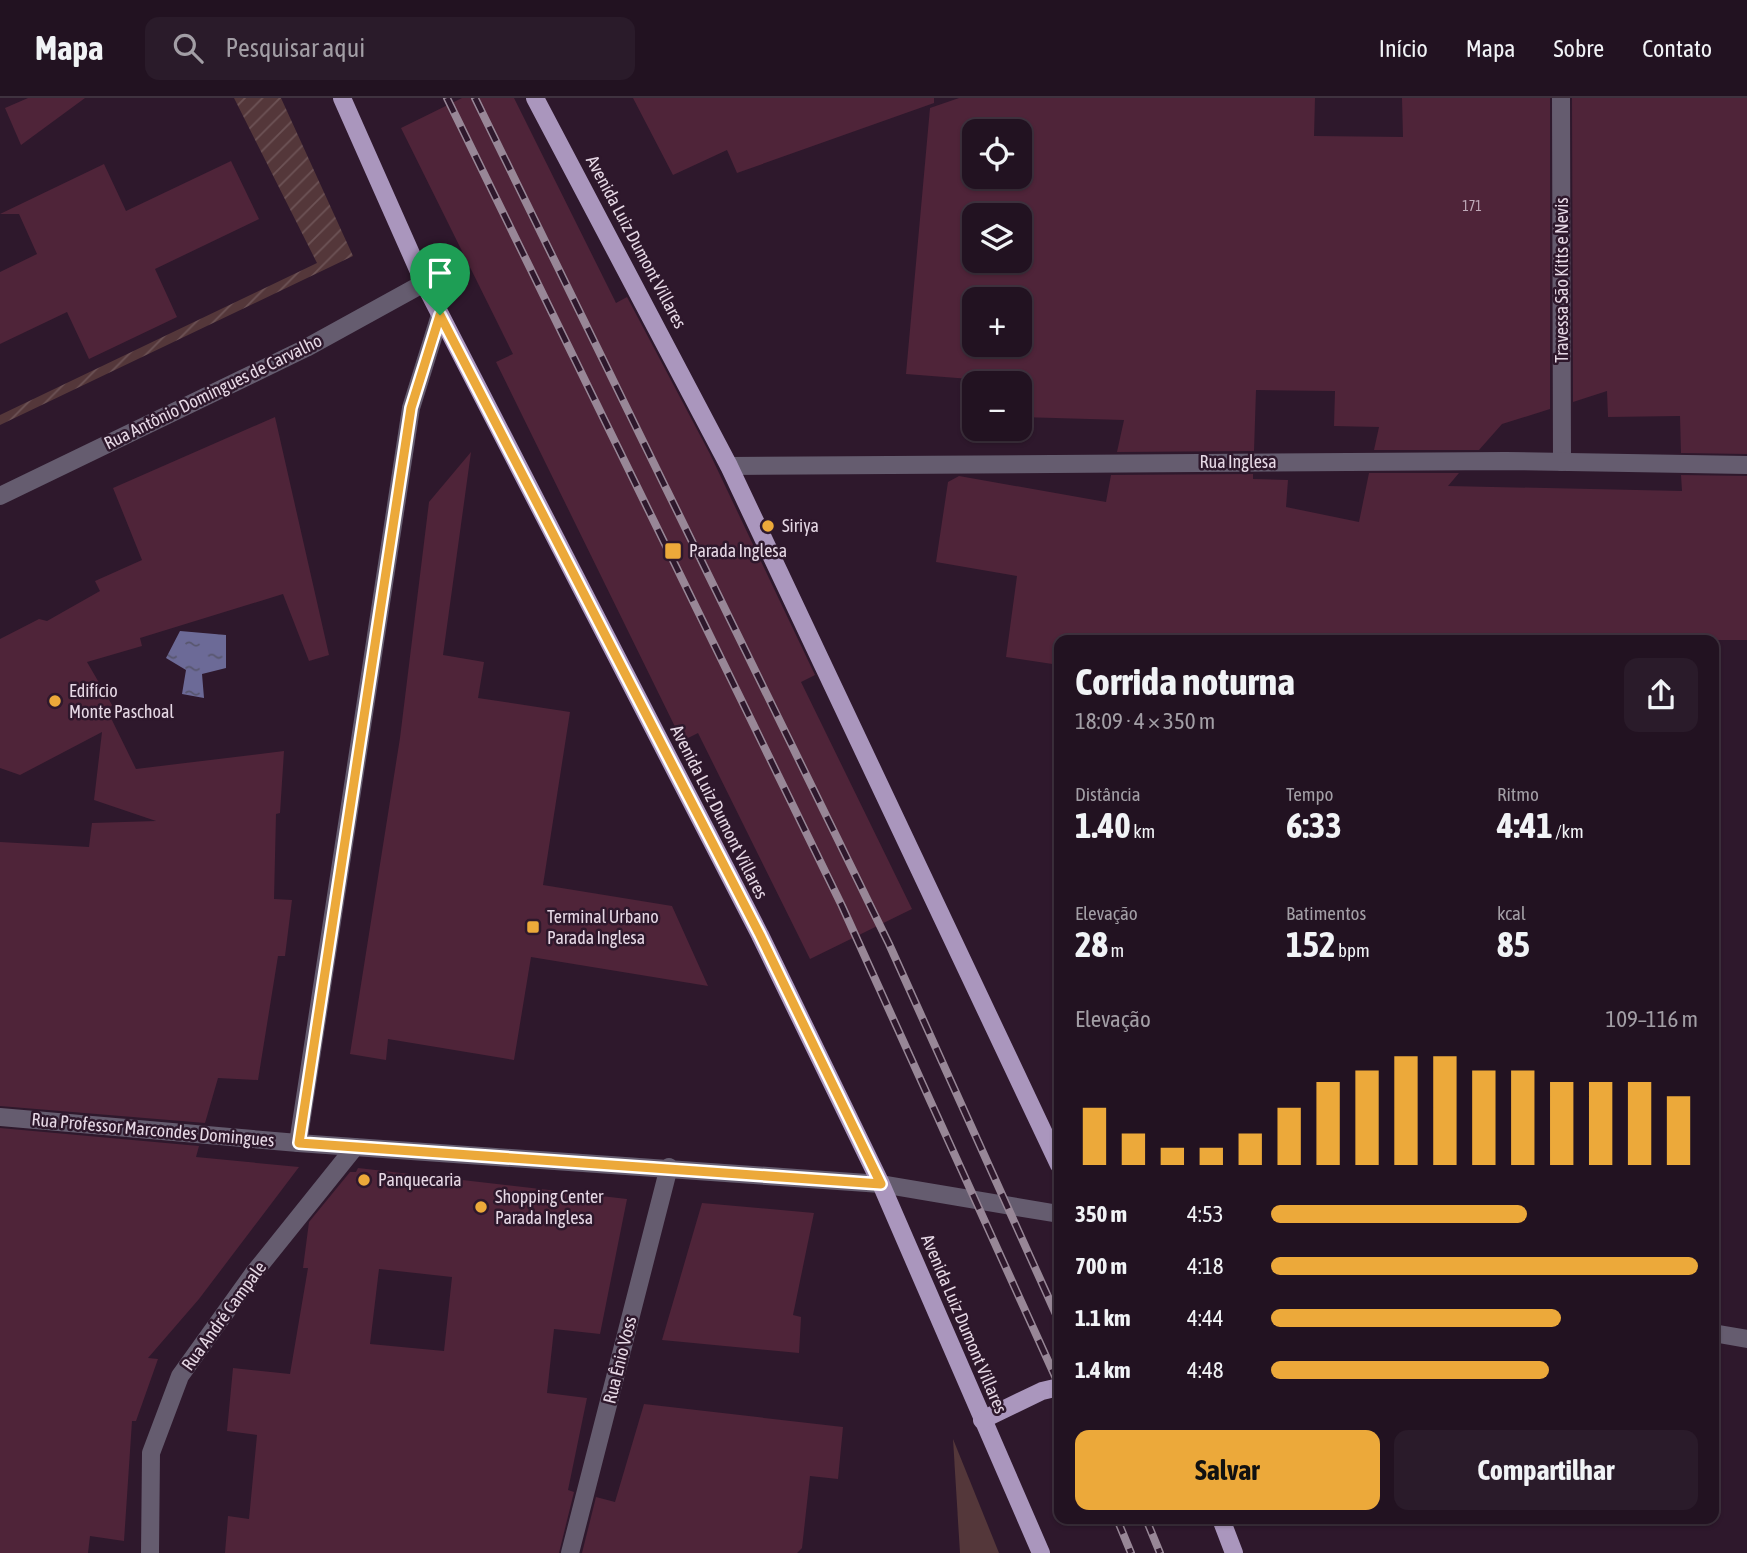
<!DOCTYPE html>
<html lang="pt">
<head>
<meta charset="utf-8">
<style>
	:root { --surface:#221221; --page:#2a1b2a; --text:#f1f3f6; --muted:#a29ea5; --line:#3f323f; --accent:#eca93a }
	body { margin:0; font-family:"Asap Condensed",sans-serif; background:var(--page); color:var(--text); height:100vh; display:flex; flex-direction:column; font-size:26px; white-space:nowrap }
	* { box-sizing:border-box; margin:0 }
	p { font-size:23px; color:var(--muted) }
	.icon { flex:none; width:38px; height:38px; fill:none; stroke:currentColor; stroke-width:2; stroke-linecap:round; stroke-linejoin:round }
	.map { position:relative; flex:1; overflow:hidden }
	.side { position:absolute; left:1054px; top:537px; width:665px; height:889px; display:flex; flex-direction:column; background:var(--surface); border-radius:14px; box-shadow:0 2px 5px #0004,0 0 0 2px var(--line) }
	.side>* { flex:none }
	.tools { position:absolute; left:962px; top:21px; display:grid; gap:14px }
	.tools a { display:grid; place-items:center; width:70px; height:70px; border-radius:14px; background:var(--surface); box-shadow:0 2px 5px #0004,0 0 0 2px var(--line); font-size:35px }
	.pin { position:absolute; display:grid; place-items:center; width:60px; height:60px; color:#fff; margin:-72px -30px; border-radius:50% 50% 50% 0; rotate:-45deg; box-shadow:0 0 7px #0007 }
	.pin .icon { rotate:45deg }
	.round { display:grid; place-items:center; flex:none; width:74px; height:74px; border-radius:14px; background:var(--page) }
	.overview { display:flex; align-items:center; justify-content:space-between; height:119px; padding:0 21px }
	h1 { font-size:38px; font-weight:700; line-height:52px }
	.stats { display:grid; grid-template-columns:repeat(3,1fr); gap:10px; height:119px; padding:7px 21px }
	.stats div { display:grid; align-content:center }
	.stats b { font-size:35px; font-weight:700 }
	.stats small { font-size:19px; font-weight:400 }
	.stats p { font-size:19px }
	.chart { height:196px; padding:14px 21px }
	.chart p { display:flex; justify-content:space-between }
	.chart svg { width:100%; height:126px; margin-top:7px; stroke:var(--accent); stroke-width:6 }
	.primary-button { display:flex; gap:14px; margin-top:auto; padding:14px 21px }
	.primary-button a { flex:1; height:80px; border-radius:14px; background:var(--accent); color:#111; font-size:28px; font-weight:700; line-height:80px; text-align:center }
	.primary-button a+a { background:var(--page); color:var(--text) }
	ul { padding:0 21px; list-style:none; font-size:23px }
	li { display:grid; grid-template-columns:112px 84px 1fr; align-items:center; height:52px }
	li i { height:18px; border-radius:9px; background:var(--accent) }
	header { display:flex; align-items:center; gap:42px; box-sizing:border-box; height:98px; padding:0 35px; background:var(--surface); border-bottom:2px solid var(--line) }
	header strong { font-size:33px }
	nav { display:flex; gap:38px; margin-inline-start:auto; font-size:24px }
	.search { width:490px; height:63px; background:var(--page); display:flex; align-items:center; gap:18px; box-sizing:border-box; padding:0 24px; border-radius:14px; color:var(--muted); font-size:26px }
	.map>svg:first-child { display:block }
</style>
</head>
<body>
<header>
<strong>Mapa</strong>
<div class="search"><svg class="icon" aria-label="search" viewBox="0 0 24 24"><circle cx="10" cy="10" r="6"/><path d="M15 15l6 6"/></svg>Pesquisar aqui</div>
<nav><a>Início</a><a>Mapa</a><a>Sobre</a><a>Contato</a></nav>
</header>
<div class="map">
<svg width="1747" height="1455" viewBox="0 0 1747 1455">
	<defs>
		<pattern id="garden-furrows" width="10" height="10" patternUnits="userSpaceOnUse" patternTransform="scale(1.75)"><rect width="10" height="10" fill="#54373a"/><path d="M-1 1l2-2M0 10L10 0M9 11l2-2" fill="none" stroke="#6d5356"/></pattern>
		<pattern id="water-ripples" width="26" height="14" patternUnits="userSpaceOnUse" patternTransform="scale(1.75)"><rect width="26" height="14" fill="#6c6a97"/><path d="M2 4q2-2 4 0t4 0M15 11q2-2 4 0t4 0" fill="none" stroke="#58566e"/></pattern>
	</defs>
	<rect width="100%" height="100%" fill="#2e182c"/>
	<!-- green -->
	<polygon fill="#54373a" points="953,1341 999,1455 960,1455"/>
	<!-- garden -->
	<polygon fill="url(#garden-furrows)" points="234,0 281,0 353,158 0,327 0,317 317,165"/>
	<!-- water -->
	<polygon fill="url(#water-ripples)" points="180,533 226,537 226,570 202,576 204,600 182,596 186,572 166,560"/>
	<!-- building -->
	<g fill="#4f2439" fill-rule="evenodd">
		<polygon points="28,0 85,0 21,47 5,10"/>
		<polygon points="462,0 514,0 616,205 627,199 710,356 815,577 801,584 912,811 810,861 698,635 682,643 496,264 513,256 401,30"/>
		<polygon points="633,0 934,0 934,5 737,75 727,52 673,77"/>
		<path d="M 959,0 L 1315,0 L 1314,38 L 1403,39 L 1402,0 L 1550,0 L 1550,311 L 1502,326 L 1479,352 L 1374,352 L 1379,329 L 1334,328 L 1335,293 L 1256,292 L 1254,353 L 1117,354 L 1124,322 L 1020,319 L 1020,285 L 975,285 L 975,317 L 967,317 L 970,281 L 906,276 L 930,10 ZM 975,33 L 1020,33 L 1020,79 L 975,79 ZM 975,117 L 1020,117 L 1020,163 L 975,163 ZM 975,201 L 1020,201 L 1020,247 L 975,247 Z"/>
		<polygon points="1572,0 1747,0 1747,356 1681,355 1680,318 1608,319 1607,293 1573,304"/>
		<polygon points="231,63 259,121 155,171 177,219 89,261 67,214 0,246 0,174 37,156 19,116 0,116 104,66 126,113"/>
		<polygon points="275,319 329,557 309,563 283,496 140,540 142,548 87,564 112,607 108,614 136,671 284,653 280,715 276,716 274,801 292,802 285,858 278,858 258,982 218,980 205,1025 0,1008 0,744 89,749 92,725 156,723 94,702 102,634 20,677 0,670 0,541 39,521 47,523 100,493 95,483 142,462 113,390"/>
		<polygon points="471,354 443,557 484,564 478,600 570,614 543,787 672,808 708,888 531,859 514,962 388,941 386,962 350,956 400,640 429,404"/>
		<polygon points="1369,375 1459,375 1448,388 1682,393 1681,377 1747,378 1747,542 1059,542 1059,567 1006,559 1017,478 936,464 948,384 959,378 1106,404 1111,377 1253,376 1253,381 1288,382 1286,409 1359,424"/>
		<polygon points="0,1030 199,1048 196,1059 299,1069 199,1201 148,1260 158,1261 136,1323 132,1323 124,1443 90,1438 88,1455 0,1455"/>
		<path d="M 358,1070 L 627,1101 L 600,1236 L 554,1231 L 547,1295 L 587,1300 L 568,1392 L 574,1394 L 559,1455 L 225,1455 L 228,1418 L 249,1421 L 257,1337 L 227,1333 L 233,1270 L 290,1276 L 308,1170 L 303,1170 L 309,1124 L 350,1074 L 356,1074 ZM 379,1171 L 452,1179 L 444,1253 L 370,1246 Z"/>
		<polygon points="702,1105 814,1115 793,1217 801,1219 799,1255 662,1242"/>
		<polygon points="644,1306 843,1329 838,1381 810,1378 802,1450 797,1455 582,1455 596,1399 615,1404"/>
	</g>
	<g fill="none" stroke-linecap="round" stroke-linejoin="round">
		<!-- minor -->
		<g stroke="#655c6f" stroke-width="18">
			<polyline points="1561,0 1562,364"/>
			<polyline points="729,368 1506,363 1747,367"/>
			<polyline points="0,398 306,250 424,185"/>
			<polyline points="0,1019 298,1045 881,1086 1059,1116"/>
			<polyline points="298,1045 411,310 440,217"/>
			<polyline points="1713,1235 1747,1241"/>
			<polyline points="150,1455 151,1355 180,1278 253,1176 355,1049"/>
			<polyline points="570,1455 669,1069"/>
		</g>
		<!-- primary -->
		<g stroke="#aa96bd" stroke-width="18">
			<polyline points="342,0 424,185 760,837 881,1086 1041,1455"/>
			<polyline points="535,0 729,368 1059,1067"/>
			<polyline points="982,1322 1042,1293 1059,1289"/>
			<polyline points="1221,1421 1234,1455"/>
		</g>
		<defs>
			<g id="rail">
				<polyline points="447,0 842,808 1059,1287"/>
				<polyline points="475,0 889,846 1059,1223"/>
				<polyline points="1117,1421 1131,1455"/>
				<polyline points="1146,1421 1160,1455"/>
			</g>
		</defs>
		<!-- rail casing -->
		<use href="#rail" stroke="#988797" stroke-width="8"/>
		<!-- rail -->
		<use href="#rail" stroke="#2e182c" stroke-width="5" stroke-dasharray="16" stroke-linecap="butt"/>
	</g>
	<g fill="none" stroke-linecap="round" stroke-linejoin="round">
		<defs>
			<polygon id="route" points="440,217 760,837 881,1086 299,1045 411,310"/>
		</defs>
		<!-- route casing -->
		<use href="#route" stroke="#fff" stroke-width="14"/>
		<!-- route -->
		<use href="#route" stroke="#eca93a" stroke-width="9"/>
	</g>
	<!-- markers -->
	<g fill="#eca93a" stroke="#2e182c" stroke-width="2.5">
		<circle cx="768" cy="428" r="7"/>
		<rect x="664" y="444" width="18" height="18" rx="3.5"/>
		<circle cx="55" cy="603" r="7"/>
		<rect x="526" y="822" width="14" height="14" rx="3.5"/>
		<circle cx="364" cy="1082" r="7"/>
		<circle cx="481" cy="1109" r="7"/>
	</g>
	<g text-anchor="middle" stroke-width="5" stroke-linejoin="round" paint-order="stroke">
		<!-- number labels -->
		<g font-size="14" fill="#c0abba">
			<text x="1472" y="113">171</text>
		</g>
		<!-- street labels -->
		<g font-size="18" fill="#e6d8e5" stroke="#2e182c">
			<text transform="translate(636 144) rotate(62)" y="6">Avenida Luiz Dumont Villares</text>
			<text transform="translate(1562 182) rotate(-90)" y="6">Travessa São Kitts e Nevis</text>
			<text transform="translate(213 294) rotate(-26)" y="6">Rua Antônio Domingues de Carvalho</text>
			<text x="1238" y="370">Rua Inglesa</text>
			<text transform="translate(719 714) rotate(63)" y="6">Avenida Luiz Dumont Villares</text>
			<text transform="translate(153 1032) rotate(5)" y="6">Rua Professor Marcondes Domingues</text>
			<text transform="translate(224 1218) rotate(-54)" y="6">Rua André Campale</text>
			<text transform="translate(964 1226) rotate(67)" y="6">Avenida Luiz Dumont Villares</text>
			<text transform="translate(620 1262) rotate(-76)" y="6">Rua Ênio Voss</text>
		</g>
		<!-- poi labels -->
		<g font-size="18" fill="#e6d8e5" stroke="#2e182c" text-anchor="start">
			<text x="782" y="434">Siriya</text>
			<text x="689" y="459">Parada Inglesa</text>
			<text x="69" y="599">Edifício<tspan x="69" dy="21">Monte Paschoal</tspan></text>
			<text x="547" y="825">Terminal Urbano<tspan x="547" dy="21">Parada Inglesa</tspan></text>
			<text x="378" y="1088">Panquecaria</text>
			<text x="495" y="1105">Shopping Center<tspan x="495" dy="21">Parada Inglesa</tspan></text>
		</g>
	</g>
</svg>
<div class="tools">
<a><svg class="icon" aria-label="locate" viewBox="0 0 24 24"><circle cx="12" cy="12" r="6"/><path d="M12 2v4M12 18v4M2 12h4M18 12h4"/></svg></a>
<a><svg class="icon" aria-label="layers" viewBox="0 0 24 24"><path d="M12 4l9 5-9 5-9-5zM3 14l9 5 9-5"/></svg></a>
<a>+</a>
<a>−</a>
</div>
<div class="pin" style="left:440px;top:217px;background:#1e9e55"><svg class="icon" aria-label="arrive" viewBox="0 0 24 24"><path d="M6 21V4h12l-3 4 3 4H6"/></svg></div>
<section class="side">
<div class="overview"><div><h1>Corrida noturna</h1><p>18:09 · 4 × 350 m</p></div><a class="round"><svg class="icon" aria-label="share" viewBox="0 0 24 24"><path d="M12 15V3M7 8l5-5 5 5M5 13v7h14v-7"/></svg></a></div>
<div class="stats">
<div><p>Distância</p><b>1.40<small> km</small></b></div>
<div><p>Tempo</p><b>6:33</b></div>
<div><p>Ritmo</p><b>4:41<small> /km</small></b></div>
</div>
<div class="stats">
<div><p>Elevação</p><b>28<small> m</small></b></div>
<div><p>Batimentos</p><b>152<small> bpm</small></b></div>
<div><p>kcal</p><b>85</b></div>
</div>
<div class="chart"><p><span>Elevação</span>109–116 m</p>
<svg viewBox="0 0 160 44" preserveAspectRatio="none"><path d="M5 44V24M15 44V33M25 44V38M35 44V38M45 44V33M55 44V24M65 44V15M75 44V11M85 44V6M95 44V6M105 44V11M115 44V11M125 44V15M135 44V15M145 44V15M155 44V20"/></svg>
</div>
<ul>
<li><b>350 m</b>4:53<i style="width:60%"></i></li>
<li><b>700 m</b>4:18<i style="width:100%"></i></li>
<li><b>1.1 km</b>4:44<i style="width:68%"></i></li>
<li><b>1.4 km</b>4:48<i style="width:65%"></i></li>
</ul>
<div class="primary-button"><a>Salvar</a><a>Compartilhar</a></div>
</section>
</div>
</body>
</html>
